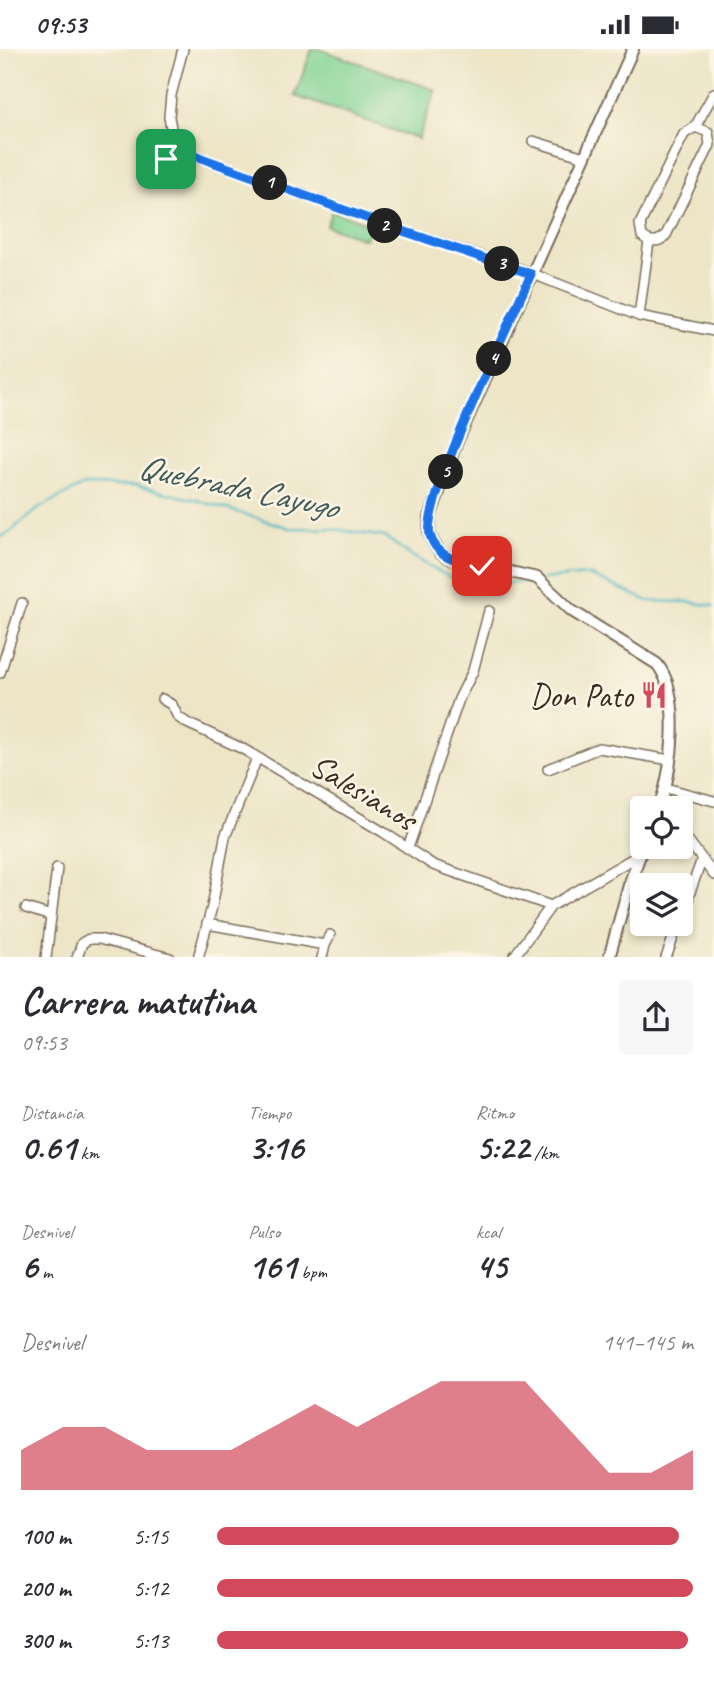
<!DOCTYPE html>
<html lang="es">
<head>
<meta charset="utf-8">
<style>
	:root { --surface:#fff; --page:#f7f7f7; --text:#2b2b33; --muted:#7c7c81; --accent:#d1495b }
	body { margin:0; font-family:Caveat,sans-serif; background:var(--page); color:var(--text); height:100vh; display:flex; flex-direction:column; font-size:26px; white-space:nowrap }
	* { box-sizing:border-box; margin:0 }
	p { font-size:23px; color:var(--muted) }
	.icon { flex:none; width:38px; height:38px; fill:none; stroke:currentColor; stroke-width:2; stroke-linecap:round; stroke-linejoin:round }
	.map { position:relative; height:908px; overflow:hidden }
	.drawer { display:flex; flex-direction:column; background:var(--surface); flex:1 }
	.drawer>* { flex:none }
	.fabs { position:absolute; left:630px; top:747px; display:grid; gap:14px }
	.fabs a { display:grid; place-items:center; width:63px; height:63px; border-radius:7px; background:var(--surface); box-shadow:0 4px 10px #0003; font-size:35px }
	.pin { position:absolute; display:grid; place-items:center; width:60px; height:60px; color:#fff; margin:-30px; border-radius:14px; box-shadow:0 4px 10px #0006 }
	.km { position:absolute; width:35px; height:35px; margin:-18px; border-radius:50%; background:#222; color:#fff; font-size:19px; line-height:35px; text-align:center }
	.round { display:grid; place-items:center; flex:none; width:74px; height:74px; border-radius:7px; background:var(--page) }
	.head { display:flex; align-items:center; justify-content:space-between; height:119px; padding:0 21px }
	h1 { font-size:38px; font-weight:800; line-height:52px }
	.metrics { display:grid; grid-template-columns:repeat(3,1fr); gap:10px; height:119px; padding:7px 21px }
	.metrics div { display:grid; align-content:center }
	.metrics b { font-size:35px; font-weight:800 }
	.metrics small { font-size:19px; font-weight:400 }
	.metrics p { font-size:19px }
	.chart { height:196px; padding:14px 21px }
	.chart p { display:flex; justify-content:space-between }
	.chart svg { width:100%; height:126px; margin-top:7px; fill:var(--accent); opacity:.7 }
	ul { padding:0 21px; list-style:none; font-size:23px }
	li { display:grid; grid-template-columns:112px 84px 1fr; align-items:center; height:52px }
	li i { height:18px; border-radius:9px; background:var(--accent) }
	.status { display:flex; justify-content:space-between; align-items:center; height:49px; padding:0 35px; background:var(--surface); direction:ltr }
	.status svg { height:19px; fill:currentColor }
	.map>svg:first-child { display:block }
</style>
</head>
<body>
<div class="status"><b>09:53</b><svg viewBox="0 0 49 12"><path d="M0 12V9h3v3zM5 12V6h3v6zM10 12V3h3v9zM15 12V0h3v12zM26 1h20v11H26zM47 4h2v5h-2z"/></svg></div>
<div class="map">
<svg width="714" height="909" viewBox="0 0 714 909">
	<rect width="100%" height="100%" fill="#fcf5e5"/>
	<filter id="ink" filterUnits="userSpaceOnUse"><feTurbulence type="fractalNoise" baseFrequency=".0143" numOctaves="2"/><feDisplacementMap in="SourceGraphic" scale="14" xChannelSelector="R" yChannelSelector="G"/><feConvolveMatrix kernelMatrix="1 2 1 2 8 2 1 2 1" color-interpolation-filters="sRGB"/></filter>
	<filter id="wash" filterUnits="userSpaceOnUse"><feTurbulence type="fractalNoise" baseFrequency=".00686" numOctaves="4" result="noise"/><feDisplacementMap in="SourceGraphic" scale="28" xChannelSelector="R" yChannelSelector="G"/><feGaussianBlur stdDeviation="1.57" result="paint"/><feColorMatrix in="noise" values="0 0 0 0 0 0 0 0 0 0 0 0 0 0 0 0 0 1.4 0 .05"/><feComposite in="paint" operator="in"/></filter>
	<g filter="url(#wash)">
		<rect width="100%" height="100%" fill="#ede5c6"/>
		<!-- green -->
		<g fill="#82d394" stroke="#5e7e59" stroke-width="2">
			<polygon points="312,0 319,0 436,41 418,90 295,47"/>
			<polygon points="332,162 370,175 365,190 326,177"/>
		</g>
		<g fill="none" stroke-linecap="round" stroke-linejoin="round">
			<!-- stream -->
			<g stroke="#4ab8c4" stroke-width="2.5">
				<polyline points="0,488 7,485 41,458 84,436 136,437 197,451 290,479 333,480 385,488 410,506 456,532 499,535 530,532"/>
				<polyline points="543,530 589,526 648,552 690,553 714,557"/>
			</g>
		</g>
	</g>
	<g filter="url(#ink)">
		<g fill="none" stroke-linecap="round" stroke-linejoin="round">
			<defs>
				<g id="minor">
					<polyline points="183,0 171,46 169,68 174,94 193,106 391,178 523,221 639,267 714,282"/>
					<path d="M 695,78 L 708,83 L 710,96 L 666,186 C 659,194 650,194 642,187 L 640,175 L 684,85 Z"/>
					<polyline points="695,78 714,44"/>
					<polyline points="533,92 584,108"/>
					<polyline points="166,110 174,94"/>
					<polyline points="639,267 649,192"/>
					<polyline points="0,624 22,554"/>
					<polyline points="162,650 172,656 178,668 187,674 243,700 383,783 433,816 551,857"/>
					<polyline points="548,720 599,699 670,711"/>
					<polyline points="666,739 714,752"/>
					<polyline points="681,782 714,826"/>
					<polyline points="408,799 459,650 473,622 489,562"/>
					<polyline points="26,859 51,867"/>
					<polyline points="681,868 702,810"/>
					<polyline points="207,875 325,896"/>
					<polyline points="46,909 57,819"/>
					<polyline points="77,909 82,894 89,890 99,890 170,909"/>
					<polyline points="198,909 212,858 225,788 257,709"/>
					<polyline points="322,909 325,896 330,886"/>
					<polyline points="513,909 551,857 639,806"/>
					<polyline points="666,909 678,875"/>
				</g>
				<g id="tertiary">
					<path d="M 633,0 L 456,395 L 430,468 L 429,483 L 433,493 L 440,503 L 449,509 L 537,529 L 572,562 L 657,615 C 682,645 673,725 658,760"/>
					<polyline points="609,909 629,836 643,798"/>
				</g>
			</defs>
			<!-- minor casing -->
			<use href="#minor" stroke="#796b59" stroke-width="12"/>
			<!-- tertiary casing -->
			<use href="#tertiary" stroke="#796b59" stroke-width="14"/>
			<!-- minor -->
			<use href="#minor" stroke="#fff" stroke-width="9"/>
			<!-- tertiary -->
			<use href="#tertiary" stroke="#fff" stroke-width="10"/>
		</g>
	</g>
	<g fill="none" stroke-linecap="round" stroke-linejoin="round" filter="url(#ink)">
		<defs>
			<path id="route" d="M 166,110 L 174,94 L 193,106 L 391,178 L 531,225 C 513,268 421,453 430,486 C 437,510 461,513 482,517"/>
		</defs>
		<!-- route casing -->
		<use href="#route" stroke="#fff" stroke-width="14"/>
		<!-- route -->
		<use href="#route" stroke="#1a73e8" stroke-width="9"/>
	</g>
	<!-- icons -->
	<defs>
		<symbol id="restaurant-bare" viewBox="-9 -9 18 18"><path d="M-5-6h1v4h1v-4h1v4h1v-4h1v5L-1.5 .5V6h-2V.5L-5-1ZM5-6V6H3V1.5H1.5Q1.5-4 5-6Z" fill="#d1495b" stroke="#fcf5e5" stroke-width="2.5" paint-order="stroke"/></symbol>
	</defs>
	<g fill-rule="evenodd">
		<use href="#restaurant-bare" x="635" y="627" width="38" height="38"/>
	</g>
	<g text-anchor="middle" stroke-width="5" stroke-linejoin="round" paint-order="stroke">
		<!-- poi labels -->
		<g font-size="33" fill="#3b2a1e" stroke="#fcf5e5" text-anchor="end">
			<text x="633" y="658">Don Pato</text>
		</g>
		<!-- street labels -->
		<g font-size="33" fill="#3b2a1e" stroke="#fcf5e5">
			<text transform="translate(364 742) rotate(31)" y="12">Salesianos</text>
		</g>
		<!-- water labels -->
		<g font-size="35" font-style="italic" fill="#405c58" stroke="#fcf5e5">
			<text transform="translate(238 437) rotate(12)" y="12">Quebrada Cayugo</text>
		</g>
	</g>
</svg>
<div class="fabs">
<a><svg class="icon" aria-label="locate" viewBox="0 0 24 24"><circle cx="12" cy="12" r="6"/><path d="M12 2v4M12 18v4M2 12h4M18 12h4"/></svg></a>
<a><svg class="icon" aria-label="layers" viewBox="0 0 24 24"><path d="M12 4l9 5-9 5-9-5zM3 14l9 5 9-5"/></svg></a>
</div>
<div class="pin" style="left:166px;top:110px;background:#1e9e55"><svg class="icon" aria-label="arrive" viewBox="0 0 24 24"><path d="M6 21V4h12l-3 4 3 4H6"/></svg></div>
<div class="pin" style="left:482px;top:517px;background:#d93025"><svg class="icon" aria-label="check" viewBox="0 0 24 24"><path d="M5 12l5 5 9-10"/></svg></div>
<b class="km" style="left:270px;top:134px">1</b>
<b class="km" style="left:385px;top:177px">2</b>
<b class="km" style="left:502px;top:215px">3</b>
<b class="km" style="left:494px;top:310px">4</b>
<b class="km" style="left:446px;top:423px">5</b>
</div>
<section class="drawer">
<div class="head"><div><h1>Carrera matutina</h1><p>09:53</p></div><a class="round"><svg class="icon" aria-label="share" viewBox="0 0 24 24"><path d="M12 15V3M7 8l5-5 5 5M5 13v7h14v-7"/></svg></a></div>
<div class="metrics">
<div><p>Distancia</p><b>0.61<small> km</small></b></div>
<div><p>Tiempo</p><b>3:16</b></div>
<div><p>Ritmo</p><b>5:22<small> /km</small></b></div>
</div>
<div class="metrics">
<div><p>Desnivel</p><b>6<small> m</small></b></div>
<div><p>Pulso</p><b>161<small> bpm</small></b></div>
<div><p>kcal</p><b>45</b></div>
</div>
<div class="chart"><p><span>Desnivel</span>141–145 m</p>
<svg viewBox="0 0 160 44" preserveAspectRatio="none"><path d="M0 44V30L10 22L20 22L30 30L40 30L50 30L60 22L70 14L80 22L90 14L100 6L110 6L120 6L130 22L140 38L150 38L160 30V44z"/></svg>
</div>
<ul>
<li><b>100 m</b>5:15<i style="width:97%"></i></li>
<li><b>200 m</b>5:12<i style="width:100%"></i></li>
<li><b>300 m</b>5:13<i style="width:99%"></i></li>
</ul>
</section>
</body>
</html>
